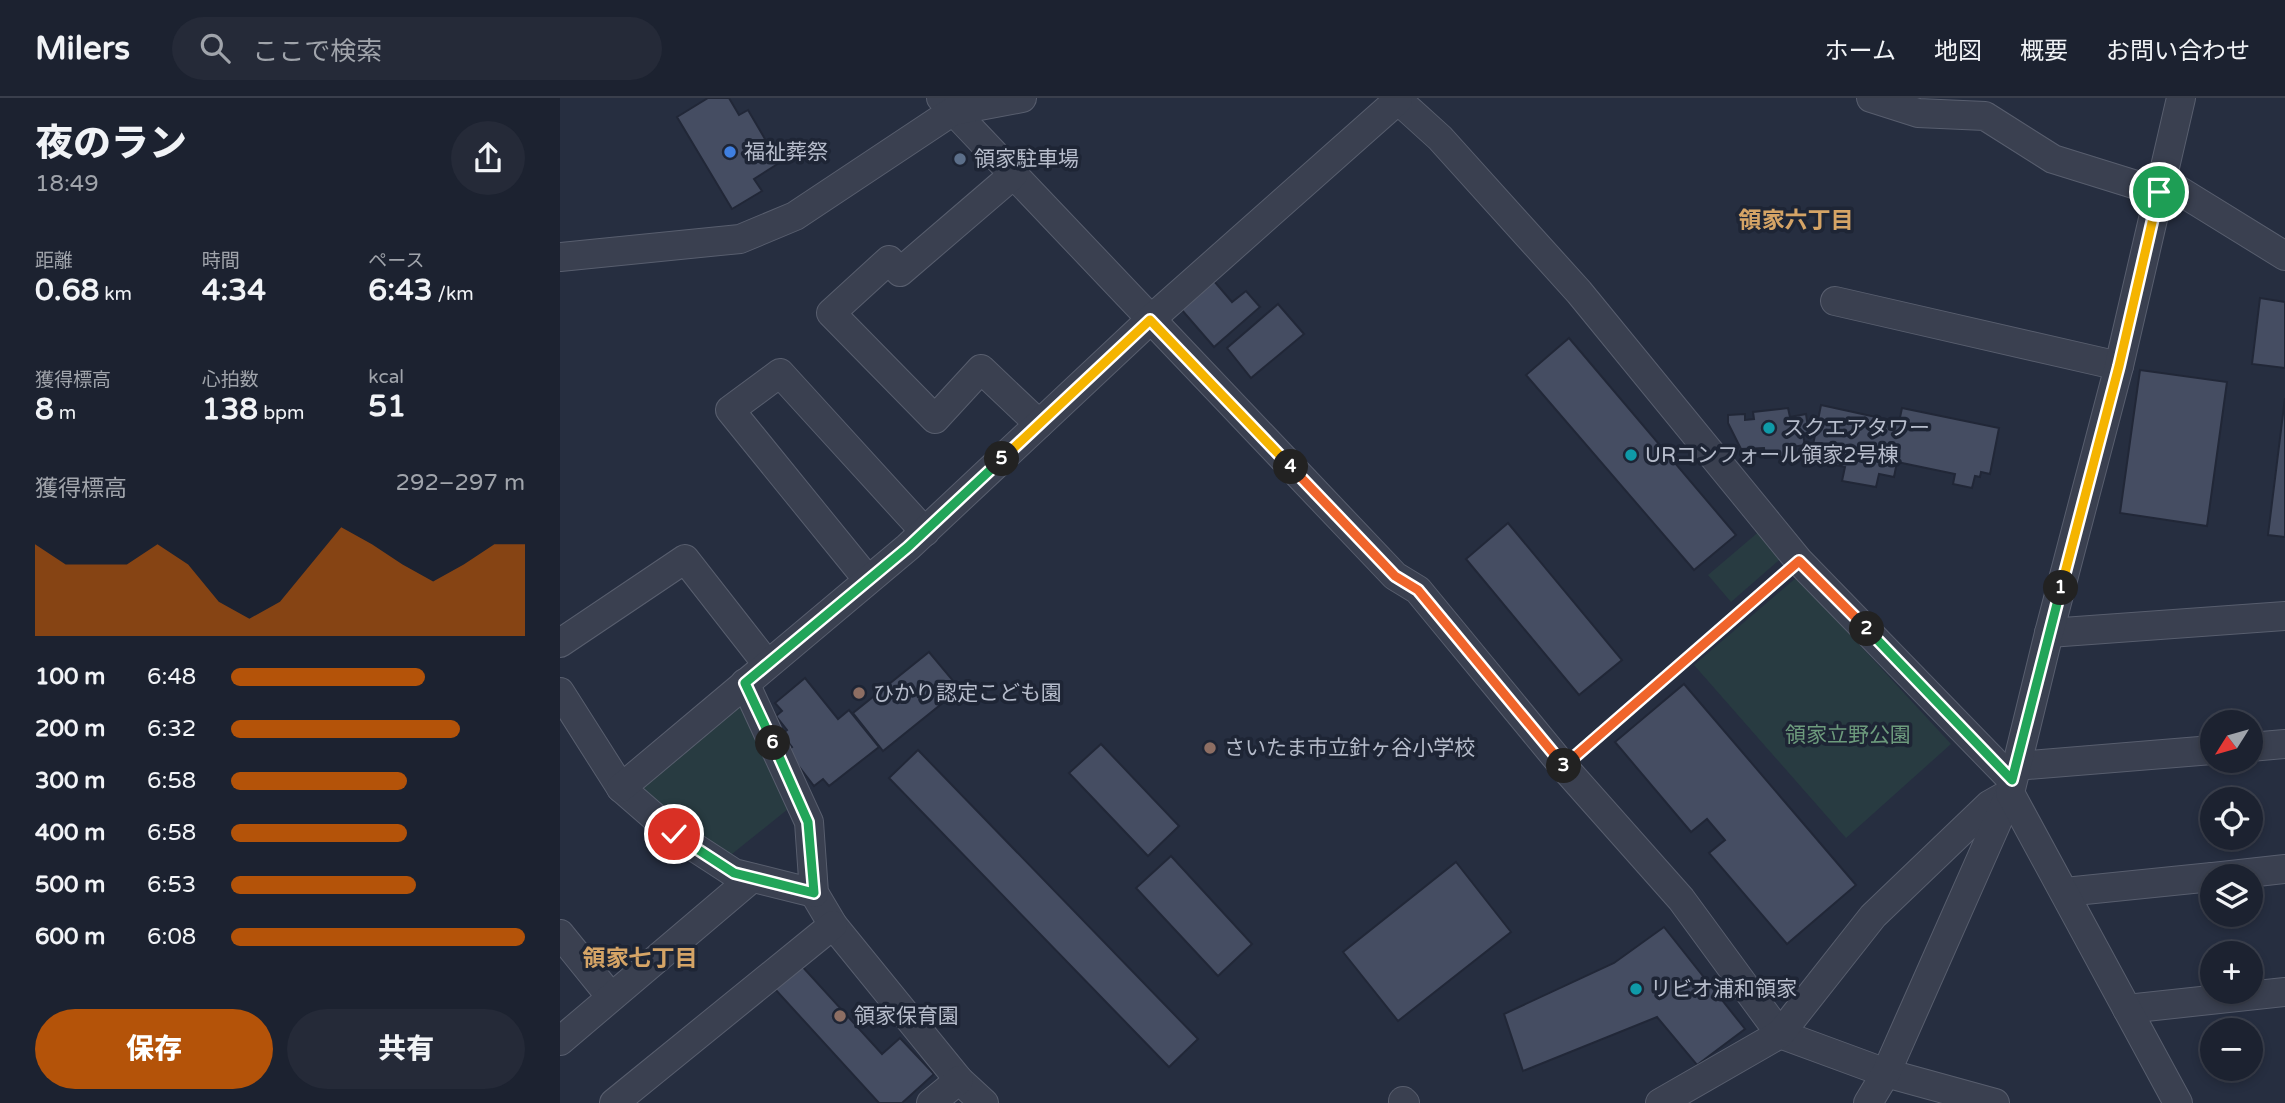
<!DOCTYPE html>
<html lang="ja">
<head>
<meta charset="utf-8">
<style>
	:root { --surface:#1c2230; --page:#252a38; --text:#f1f3f6; --muted:#a0a4ab; --line:#3a3f4c; --accent:#b45309 }
	body { margin:0; font-family:"Varela Round","Noto Sans JP",sans-serif; background:var(--page); color:var(--text); height:100vh; display:flex; flex-direction:column; font-size:26px; white-space:nowrap }
	* { box-sizing:border-box; margin:0 }
	p { font-size:23px; color:var(--muted) }
	.icon { flex:none; width:38px; height:38px; fill:none; stroke:currentColor; stroke-width:2; stroke-linecap:round; stroke-linejoin:round }
	.map { position:relative; flex:1; overflow:hidden }
	.panel { display:flex; flex-direction:column; background:var(--surface); width:560px }
	.panel>* { flex:none }
	.needle { width:46px; rotate:233deg }
	.fabs { position:absolute; left:1640px; top:612px; display:grid; gap:14px }
	.fabs a { display:grid; place-items:center; width:63px; height:63px; border-radius:50%; background:var(--surface); box-shadow:0 4px 10px #0003,0 0 0 2px var(--line); font-size:35px }
	.pin { position:absolute; display:grid; place-items:center; width:60px; height:60px; color:#fff; margin:-30px; border:4px solid #fff; border-radius:50%; box-shadow:0 2px 7px #0007 }
	.km { position:absolute; width:35px; height:35px; margin:-18px; border-radius:50%; background:#222; color:#fff; font-size:19px; line-height:35px; text-align:center }
	.round { display:grid; place-items:center; flex:none; width:74px; height:74px; border-radius:37px; background:var(--page) }
	.headline { display:flex; align-items:center; justify-content:space-between; height:119px; padding:0 35px }
	h1 { font-size:38px; font-weight:800; line-height:52px }
	.metrics { display:grid; grid-template-columns:repeat(3,1fr); gap:10px; height:119px; padding:7px 35px }
	.metrics div { display:grid; align-content:center }
	.metrics b { font-size:30px; font-weight:800 }
	.metrics small { font-size:19px; font-weight:400 }
	.metrics p { font-size:19px }
	.chart { height:196px; padding:14px 35px }
	.chart p { display:flex; justify-content:space-between }
	.chart svg { width:100%; height:126px; margin-top:7px; fill:var(--accent); opacity:.7 }
	.button { display:flex; gap:14px; margin-top:auto; padding:14px 35px }
	.button a { flex:1; height:80px; border-radius:42px; background:var(--accent); color:#fff; font-size:28px; font-weight:800; line-height:80px; text-align:center }
	.button a+a { background:var(--page); color:var(--text) }
	ul { padding:0 35px; list-style:none; font-size:23px }
	li { display:grid; grid-template-columns:112px 84px 1fr; align-items:center; height:52px }
	li i { height:18px; border-radius:9px; background:var(--accent) }
	header { display:flex; align-items:center; gap:42px; box-sizing:border-box; height:98px; padding:0 35px; background:var(--surface); border-bottom:2px solid var(--line) }
	header strong { font-size:33px }
	nav { display:flex; gap:38px; margin-inline-start:auto; font-size:24px }
	.search { width:490px; height:63px; background:var(--page); display:flex; align-items:center; gap:18px; box-sizing:border-box; padding:0 24px; border-radius:38px; color:var(--muted); font-size:26px }
	main { display:flex; flex:1; min-height:0 }
	.map>svg:first-child { display:block }
</style>
</head>
<body>
<header>
<strong>Milers</strong>
<div class="search"><svg class="icon" aria-label="search" viewBox="0 0 24 24"><circle cx="10" cy="10" r="6"/><path d="M15 15l6 6"/></svg>ここで検索</div>
<nav><a>ホーム</a><a>地図</a><a>概要</a><a>お問い合わせ</a></nav>
</header>
<main>
<section class="panel">
<div class="headline"><div><h1>夜のラン</h1><p>18:49</p></div><a class="round"><svg class="icon" aria-label="share" viewBox="0 0 24 24"><path d="M12 15V3M7 8l5-5 5 5M5 13v7h14v-7"/></svg></a></div>
<div class="metrics">
<div><p>距離</p><b>0.68<small> km</small></b></div>
<div><p>時間</p><b>4:34</b></div>
<div><p>ペース</p><b>6:43<small> /km</small></b></div>
</div>
<div class="metrics">
<div><p>獲得標高</p><b>8<small> m</small></b></div>
<div><p>心拍数</p><b>138<small> bpm</small></b></div>
<div><p>kcal</p><b>51</b></div>
</div>
<div class="chart"><p><span>獲得標高</span>292–297 m</p>
<svg viewBox="0 0 160 44" preserveAspectRatio="none"><path d="M0 44V12L10 19L20 19L30 19L40 12L50 19L60 32L70 38L80 32L90 19L100 6L110 12L120 19L130 25L140 19L150 12L160 12V44z"/></svg>
</div>
<ul>
<li><b>100 m</b>6:48<i style="width:66%"></i></li>
<li><b>200 m</b>6:32<i style="width:78%"></i></li>
<li><b>300 m</b>6:58<i style="width:60%"></i></li>
<li><b>400 m</b>6:58<i style="width:60%"></i></li>
<li><b>500 m</b>6:53<i style="width:63%"></i></li>
<li><b>600 m</b>6:08<i style="width:100%"></i></li>
</ul>
<div class="button"><a>保存</a><a>共有</a></div>
</section>
<div class="map">
<svg width="1725" height="1005" viewBox="0 0 1725 1005">
	<rect width="100%" height="100%" fill="#262e40"/>
	<!-- green -->
	<g fill="#283b41">
		<polygon points="1202,431 1225,457 1171,504 1148,477"/>
		<polygon points="1237,479 1391,646 1286,740 1134,567"/>
		<polygon points="179,605 228,711 167,760 80,696 81,681"/>
	</g>
	<!-- building -->
	<g fill="#454d62" stroke="#212737" stroke-width="2">
		<polygon points="148,0 169,0 179,17 188,12 219,65 194,81 202,93 172,111 117,19"/>
		<polygon points="654,183 672,204 686,193 700,209 654,249 621,211"/>
		<polygon points="1700,200 1725,204 1725,270 1692,266"/>
		<polygon points="718,206 744,236 691,280 667,250"/>
		<polygon points="1009,240 1176,437 1134,472 966,277"/>
		<polygon points="1580,272 1667,284 1647,428 1560,415"/>
		<polygon points="1725,300 1725,439 1708,437"/>
		<polygon points="1261,307 1339,324 1342,310 1439,330 1430,376 1421,374 1420,379 1415,378 1412,390 1393,386 1395,376 1337,364 1334,379 1319,376 1316,389 1282,383 1285,369 1250,362"/>
		<polygon points="1228,310 1230,319 1246,316 1249,336 1243,337 1245,347 1231,349 1232,358 1205,360 1204,350 1181,351 1168,325 1168,317 1185,316 1185,322 1194,321 1193,314"/>
		<polygon points="948,425 1062,562 1019,597 906,461"/>
		<polygon points="369,554 400,591 323,653 293,615"/>
		<polygon points="245,580 278,621 289,612 319,649 269,688 263,681 254,688 227,653 232,649 222,636 227,632 216,618 222,613 215,605"/>
		<polygon points="1124,586 1296,787 1227,846 1149,755 1165,742 1147,721 1131,734 1055,644"/>
		<polygon points="541,646 619,728 588,758 509,675"/>
		<polygon points="358,652 638,941 609,969 329,680"/>
		<polygon points="611,758 692,846 658,878 576,790"/>
		<polygon points="896,764 951,834 838,923 783,854"/>
		<polygon points="1104,829 1185,931 1137,967 1097,919 963,973 944,916 1054,865"/>
		<polygon points="240,866 322,956 340,940 374,976 342,1005 319,1005 214,890"/>
	</g>
	<g fill="none" stroke-linecap="round" stroke-linejoin="round">
		<defs>
			<g id="minor">
				<polyline points="381,0 835,478 858,492 1003,668 1121,801 1220,936 1326,975 1435,1005"/>
				<polyline points="838,0 838,2 880,40 1019,194 1239,463 1452,682"/>
				<polyline points="1311,0 1358,15 1425,18 1493,61 1599,94"/>
				<polyline points="453,77 340,174 329,162 271,215 375,321 421,271 479,326"/>
				<polyline points="1602,82 1725,158"/>
				<polyline points="0,159 180,141 235,118 393,13 462,0"/>
				<polyline points="1275,203 1559,268"/>
				<polyline points="308,482 170,312 220,275 365,434"/>
				<polyline points="1489,535 1725,518"/>
				<polyline points="0,545 125,461 207,566"/>
				<polyline points="185,585 249,724 254,795 273,827 399,982 424,1005"/>
				<polyline points="0,594 61,690 114,736 174,775 254,795"/>
				<polyline points="1690,649 1725,646"/>
				<polyline points="1456,668 1652,652"/>
				<polyline points="61,690 348,449 590,222 838,2"/>
				<polyline points="1653,779 1725,771"/>
				<polyline points="1505,794 1652,779"/>
				<polyline points="0,836 51,899"/>
				<polyline points="1567,911 1725,894"/>
				<polyline points="0,943 192,780"/>
				<polyline points="843,1003 845,1005"/>
				<polyline points="54,1005 273,827"/>
				<polyline points="371,1005 399,982"/>
				<polyline points="1100,1005 1220,936 1313,818 1429,707 1450,695"/>
				<polyline points="1308,1005 1326,975 1450,695"/>
				<polyline points="1618,1005 1450,695 1489,535 1559,268 1621,0"/>
			</g>
		</defs>
		<!-- minor casing -->
		<use href="#minor" stroke="#585e6e" stroke-width="30"/>
		<!-- path -->
		<polyline stroke="#46585e" stroke-width="4.5" stroke-dasharray="5 5" stroke-linecap="butt" points="1022,652 1219,481"/>
		<!-- minor -->
		<use href="#minor" stroke="#3a4050" stroke-width="28"/>
	</g>
	<g fill="none" stroke-linecap="round" stroke-linejoin="round">
		<defs>
			<polyline id="split-1" points="1501,490 1559,268 1599,94"/>
			<polyline id="split-2" points="1307,531 1452,682 1501,490"/>
			<polyline id="split-3" points="1004,668 1239,463 1307,531"/>
			<polyline id="split-4" points="731,369 835,478 858,492 1004,668"/>
			<polyline id="split-5" points="442,361 590,222 731,369"/>
			<polyline id="split-6" points="213,645 185,585 348,449 442,361"/>
			<polyline id="split-7" points="114,736 174,775 254,795 248,724 213,645"/>
		</defs>
		<!-- split-1 casing -->
		<use href="#split-1" stroke="#fff" stroke-width="14"/>
		<!-- split-2 casing -->
		<use href="#split-2" stroke="#fff" stroke-width="14"/>
		<!-- split-3 casing -->
		<use href="#split-3" stroke="#fff" stroke-width="14"/>
		<!-- split-4 casing -->
		<use href="#split-4" stroke="#fff" stroke-width="14"/>
		<!-- split-5 casing -->
		<use href="#split-5" stroke="#fff" stroke-width="14"/>
		<!-- split-6 casing -->
		<use href="#split-6" stroke="#fff" stroke-width="14"/>
		<!-- split-7 casing -->
		<use href="#split-7" stroke="#fff" stroke-width="14"/>
		<!-- split-1 -->
		<use href="#split-1" stroke="#f5b400" stroke-width="9"/>
		<!-- split-2 -->
		<use href="#split-2" stroke="#22a559" stroke-width="9"/>
		<!-- split-3 -->
		<use href="#split-3" stroke="#f0652b" stroke-width="9"/>
		<!-- split-4 -->
		<use href="#split-4" stroke="#f0652b" stroke-width="9"/>
		<!-- split-5 -->
		<use href="#split-5" stroke="#f5b400" stroke-width="9"/>
		<!-- split-6 -->
		<use href="#split-6" stroke="#22a559" stroke-width="9"/>
		<!-- split-7 -->
		<use href="#split-7" stroke="#22a559" stroke-width="9"/>
	</g>
	<!-- markers -->
	<circle fill="#3f7fe0" stroke="#1e2535" stroke-width="2.5" cx="170" cy="54" r="7"/>
	<circle fill="#5c6f8a" stroke="#1e2535" stroke-width="2.5" cx="400" cy="61" r="7"/>
	<g fill="#0f9aa8" stroke="#1e2535" stroke-width="2.5">
		<circle cx="1209" cy="330" r="7"/>
		<circle cx="1071" cy="357" r="7"/>
		<circle cx="1076" cy="891" r="7"/>
	</g>
	<g fill="#8d6e63" stroke="#1e2535" stroke-width="2.5">
		<circle cx="299" cy="595" r="7"/>
		<circle cx="650" cy="650" r="7"/>
		<circle cx="280" cy="918" r="7"/>
	</g>
	<g text-anchor="middle" stroke-width="7" stroke-linejoin="round" paint-order="stroke">
		<!-- poi labels -->
		<g font-size="21" fill="#b6bccb" stroke="#1e2535" text-anchor="start">
			<text x="184" y="61">福祉葬祭</text>
			<text x="414" y="68">領家駐車場</text>
			<text x="1223" y="337">スクエアタワー</text>
			<text x="1085" y="364">URコンフォール領家2号棟</text>
			<text x="313" y="602">ひかり認定こども園</text>
			<text x="664" y="657">さいたま市立針ヶ谷小学校</text>
			<text x="1090" y="898">リビオ浦和領家</text>
			<text x="294" y="925">領家保育園</text>
		</g>
		<!-- park labels -->
		<g font-size="21" fill="#6d9b7d" stroke="#1e2535">
			<text x="1288" y="644">領家立野公園</text>
		</g>
		<!-- neighbourhood labels -->
		<g font-size="23" font-weight="bold" fill="#d5a466" stroke="#1e2535">
			<text x="1236" y="130">領家六丁目</text>
			<text x="80" y="868">領家七丁目</text>
		</g>
	</g>
</svg>
<div class="fabs">
<a><svg class="needle" viewBox="-14 -14 28 28"><path d="M0-13l5 13h-10z" fill="#e53935"/><path d="M0 13l5-13h-10z" fill="#a0a4ab"/></svg></a>
<a><svg class="icon" aria-label="locate" viewBox="0 0 24 24"><circle cx="12" cy="12" r="6"/><path d="M12 2v4M12 18v4M2 12h4M18 12h4"/></svg></a>
<a><svg class="icon" aria-label="layers" viewBox="0 0 24 24"><path d="M12 4l9 5-9 5-9-5zM3 14l9 5 9-5"/></svg></a>
<a>+</a>
<a>−</a>
</div>
<div class="pin" style="left:1599px;top:94px;background:#1e9e55"><svg class="icon" aria-label="arrive" viewBox="0 0 24 24"><path d="M6 21V4h12l-3 4 3 4H6"/></svg></div>
<div class="pin" style="left:114px;top:736px;background:#d93025"><svg class="icon" aria-label="check" viewBox="0 0 24 24"><path d="M5 12l5 5 9-10"/></svg></div>
<b class="km" style="left:1501px;top:490px">1</b>
<b class="km" style="left:1307px;top:531px">2</b>
<b class="km" style="left:1004px;top:668px">3</b>
<b class="km" style="left:731px;top:369px">4</b>
<b class="km" style="left:442px;top:361px">5</b>
<b class="km" style="left:213px;top:645px">6</b>
</div>
</main>
</body>
</html>
